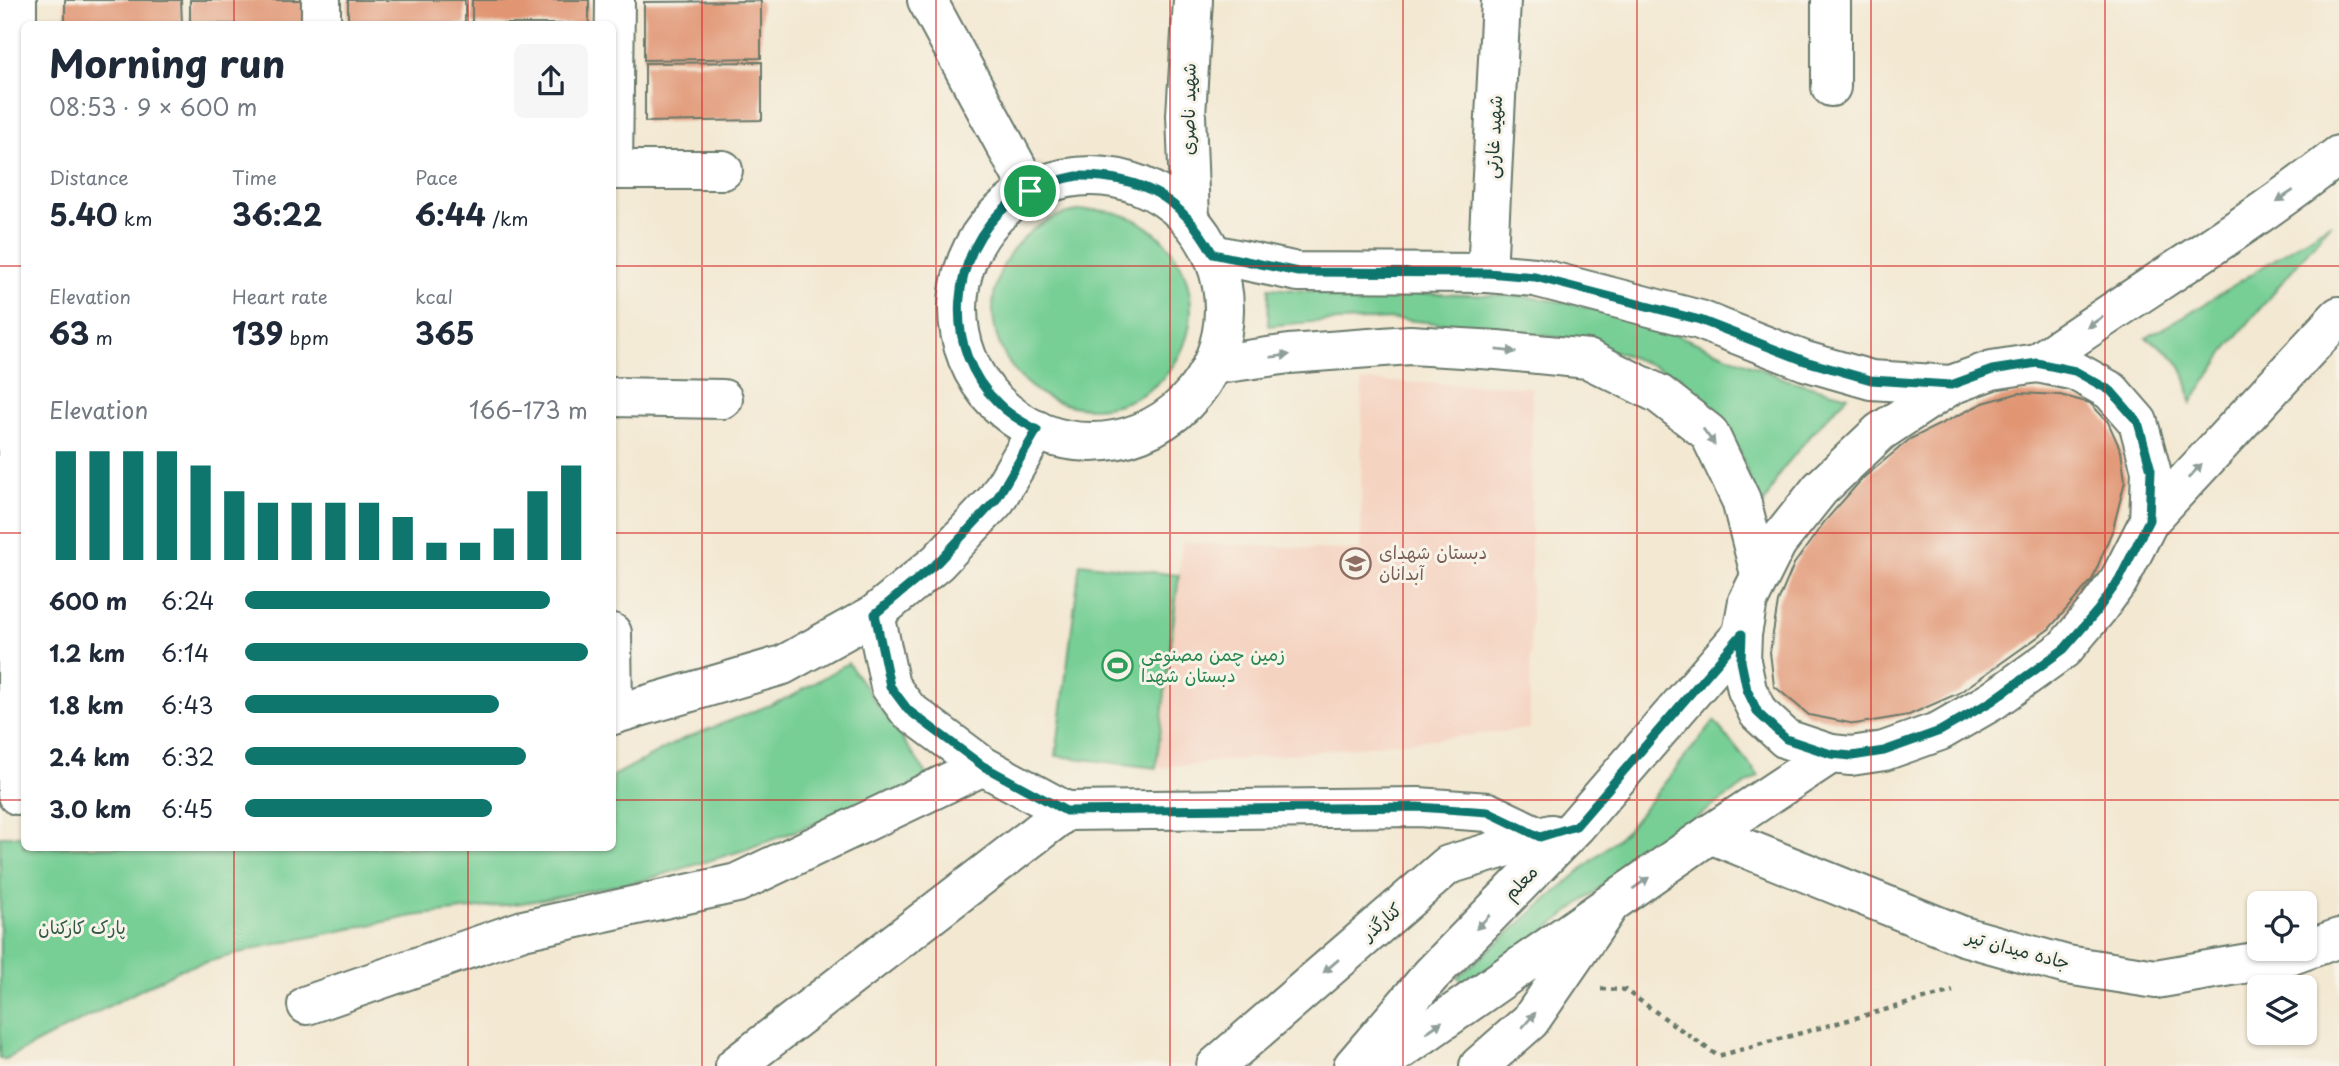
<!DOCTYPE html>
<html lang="en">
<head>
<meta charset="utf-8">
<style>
	:root { --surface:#fff; --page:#f6f6f7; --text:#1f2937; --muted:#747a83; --accent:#0f766e }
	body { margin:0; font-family:"Playpen Sans","Playpen Sans Arabic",sans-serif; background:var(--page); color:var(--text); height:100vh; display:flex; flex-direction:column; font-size:26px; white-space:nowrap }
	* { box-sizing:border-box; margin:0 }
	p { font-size:23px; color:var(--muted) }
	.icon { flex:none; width:38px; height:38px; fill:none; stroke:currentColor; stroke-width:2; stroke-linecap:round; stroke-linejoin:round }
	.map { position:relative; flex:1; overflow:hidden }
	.sheet { position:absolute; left:21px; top:21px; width:595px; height:830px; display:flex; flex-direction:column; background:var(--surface); border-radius:10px; box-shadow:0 2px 5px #0004 }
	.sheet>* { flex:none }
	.controls { position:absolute; left:2247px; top:891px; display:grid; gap:14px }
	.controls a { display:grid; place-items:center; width:70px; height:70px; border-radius:10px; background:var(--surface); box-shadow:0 2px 5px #0004; font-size:35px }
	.pin { position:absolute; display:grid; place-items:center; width:60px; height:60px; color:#fff; margin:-30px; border:4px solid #fff; border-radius:50%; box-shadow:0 2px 7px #0007 }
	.round { display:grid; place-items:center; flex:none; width:74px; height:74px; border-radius:10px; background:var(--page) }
	.overview { display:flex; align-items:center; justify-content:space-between; height:119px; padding:0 28px }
	h1 { font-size:38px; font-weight:700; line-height:52px }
	.stats { display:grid; grid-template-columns:repeat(3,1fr); gap:10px; height:119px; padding:7px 28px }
	.stats div { display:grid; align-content:center }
	.stats b { font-size:30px; font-weight:700 }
	.stats small { font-size:19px; font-weight:400 }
	.stats p { font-size:19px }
	.chart { height:196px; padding:14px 28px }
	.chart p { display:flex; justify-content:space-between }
	.chart svg { width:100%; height:126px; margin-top:7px; stroke:var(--accent); stroke-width:6 }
	ul { padding:0 28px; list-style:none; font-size:23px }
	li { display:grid; grid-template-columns:112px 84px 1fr; align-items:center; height:52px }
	li i { height:18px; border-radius:9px; background:var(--accent) }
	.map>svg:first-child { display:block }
</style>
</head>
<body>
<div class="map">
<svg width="2339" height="1066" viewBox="0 0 2339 1066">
	<rect width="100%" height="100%" fill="#f7f3e8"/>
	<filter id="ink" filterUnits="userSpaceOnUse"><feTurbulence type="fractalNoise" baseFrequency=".0143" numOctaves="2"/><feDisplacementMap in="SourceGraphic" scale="14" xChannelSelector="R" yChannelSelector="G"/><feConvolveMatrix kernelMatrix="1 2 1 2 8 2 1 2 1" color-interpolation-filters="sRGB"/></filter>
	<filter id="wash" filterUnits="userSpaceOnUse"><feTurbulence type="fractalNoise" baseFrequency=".00686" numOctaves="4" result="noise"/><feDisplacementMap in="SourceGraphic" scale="28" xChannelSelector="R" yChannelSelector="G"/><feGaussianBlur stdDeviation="1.57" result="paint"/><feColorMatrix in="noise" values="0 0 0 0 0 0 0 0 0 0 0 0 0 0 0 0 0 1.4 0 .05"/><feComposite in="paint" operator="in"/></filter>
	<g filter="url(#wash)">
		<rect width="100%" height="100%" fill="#f3e8d2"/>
		<!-- built -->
		<polygon fill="#f5d3c1" points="1362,381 1532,387 1530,729 1156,768 1182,542 1361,551"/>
		<!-- green -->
		<g fill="#77cf95" stroke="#4b8664" stroke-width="2">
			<circle cx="1092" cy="309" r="99"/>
			<path d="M 2331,223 L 2229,346 L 2191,403 C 2187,368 2177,354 2146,338 L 2203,305 Z"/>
			<polygon points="1269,288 1311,291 1520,296 1564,302 1645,322 1785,379 1848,396 1812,433 1781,471 1761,510 1739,450 1717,417 1679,376 1620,353 1561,338 1514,331 1396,319 1311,322 1268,326"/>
			<polygon points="1080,563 1179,575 1156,768 1056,756"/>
			<polygon points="848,663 932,781 744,850 645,880 522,903 413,916 262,947 181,969 6,1059 0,1059 0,836 24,836 24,847 612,847 613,776 681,740 790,697"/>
			<path d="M 1714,721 L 1759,776 C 1657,840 1563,916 1469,991 L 1458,977 L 1627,830 Z"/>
		</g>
		<g id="blocks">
			<!-- building -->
			<g fill="#e19573">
				<polygon points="65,0 181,0 182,24 65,24"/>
				<rect x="190" y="0" width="117" height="24"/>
				<rect x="348" y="0" width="117" height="24"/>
				<rect x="472" y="0" width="117" height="24"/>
				<polygon points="761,1 761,58 644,60 644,2"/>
				<polygon points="762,62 762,120 645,122 645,63"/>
				<polygon points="2019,393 2060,395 2090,403 2108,422 2121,451 2125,481 2113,529 2092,580 2049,629 1959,693 1909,715 1855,724 1809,715 1774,686 1770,652 1778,602 1794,564 1825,521 1862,479 1910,439 1983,403"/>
			</g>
		</g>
	</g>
	<g filter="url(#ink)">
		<use href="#blocks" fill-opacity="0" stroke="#69796b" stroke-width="2"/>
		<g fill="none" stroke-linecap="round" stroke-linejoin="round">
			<defs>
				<g id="minor">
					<polyline points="321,0 321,24"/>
					<polyline points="615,0 613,170 723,170"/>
					<polyline points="927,0 1030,191"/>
					<polyline points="1831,87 1831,0"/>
					<circle cx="1091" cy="309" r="133"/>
					<polyline points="1190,218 1186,115 1193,0"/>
					<polyline points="1213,254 1298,272 1487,273 1535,277 1700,320 1805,361 1871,380 1951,385"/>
					<polyline points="1487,273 1501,0"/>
					<polyline points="1212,365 1289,354 1410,345 1497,350 1588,359 1659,394 1709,433 1741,500 1760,574"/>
					<polyline points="612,397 723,399"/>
					<polyline points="612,633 613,715"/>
					<polyline points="612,715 783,665 875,614 938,562 996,500 1037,430"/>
					<polyline points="17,795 17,0"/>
					<polyline points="1066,811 1418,807 1488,812 1540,837"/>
					<polyline points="1710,834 1963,936 2067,965 2156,979 2289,956 2339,938"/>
					<polyline points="307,1005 523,930 737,883 983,766"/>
					<polyline points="735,1066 1066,811 983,766 908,710 890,686 875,614"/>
					<polyline points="1216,1066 1448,865 1551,834"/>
					<polyline points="1479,1066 1530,1021 1609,906"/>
				</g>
				<g id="major">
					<polygon points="2037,363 2075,371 2111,391 2138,422 2151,470 2149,521 2119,580 2097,610 2064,649 1992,701 1940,731 1884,751 1851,756 1831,754 1786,739 1758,713 1747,690 1741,661 1742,634 1748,601 1777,543 1820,489 1880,432 1951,385 1992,370"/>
					<path d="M 2037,363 C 2137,293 2243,231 2339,155"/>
					<polyline points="2149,521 2339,316"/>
					<polyline points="1353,1066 1431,975 1576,826 1742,634"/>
					<polyline points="1378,1066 1710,834 1831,754"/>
				</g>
			</defs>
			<!-- minor casing -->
			<use href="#minor" stroke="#69796b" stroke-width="42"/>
			<!-- major casing -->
			<use href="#major" stroke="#69796b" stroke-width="42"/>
			<!-- path -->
			<polyline stroke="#69796b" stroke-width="4.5" stroke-dasharray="5 5" stroke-linecap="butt" points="1601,989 1625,990 1718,1056 1953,991"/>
			<!-- minor -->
			<use href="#minor" stroke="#fff" stroke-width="38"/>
			<!-- major -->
			<use href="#major" stroke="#fff" stroke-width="38"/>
		</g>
		<!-- one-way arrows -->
		<defs><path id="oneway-solid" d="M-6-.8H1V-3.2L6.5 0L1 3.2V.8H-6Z" transform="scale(1.75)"/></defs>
		<g fill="#8f9e9a">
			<use href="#oneway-solid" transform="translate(2285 196) rotate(146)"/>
			<use href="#oneway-solid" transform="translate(2095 322) rotate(145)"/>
			<use href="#oneway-solid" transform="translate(1506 351) rotate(6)"/>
			<use href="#oneway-solid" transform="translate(1280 356) rotate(-7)"/>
			<use href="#oneway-solid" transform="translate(1709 437) rotate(54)"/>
			<use href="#oneway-solid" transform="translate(2195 471) rotate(-47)"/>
			<use href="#oneway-solid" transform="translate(1641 883) rotate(-35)"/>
			<use href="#oneway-solid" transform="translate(1483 922) rotate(134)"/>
			<use href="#oneway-solid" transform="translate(1331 966) rotate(139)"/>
			<use href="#oneway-solid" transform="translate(1529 1020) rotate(-49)"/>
			<use href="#oneway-solid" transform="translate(1434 1027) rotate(-35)"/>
		</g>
	</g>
	<g fill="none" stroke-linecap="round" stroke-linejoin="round" filter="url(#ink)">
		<defs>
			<path id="route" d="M 1077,176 C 1141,175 1182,198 1213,254 L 1298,272 L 1488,273 L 1535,277 L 1700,320 L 1805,361 L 1871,380 L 1951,385 L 1992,370 L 2037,363 L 2075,371 L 2111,391 L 2138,422 L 2151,470 L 2149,520 L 2119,580 L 2097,611 L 2064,649 L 1992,701 L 1940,731 L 1884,751 L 1852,756 L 1831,754 L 1786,739 L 1758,713 L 1747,690 L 1741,661 L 1742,634 L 1576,826 L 1540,837 L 1488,812 L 1418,807 L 1066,811 L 983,766 L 908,710 L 890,686 L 875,614 L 938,562 L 996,500 L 1037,430 C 1023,422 1009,415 998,403 C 941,349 949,253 1009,204 C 1029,188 1053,181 1077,176 Z"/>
		</defs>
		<!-- route casing -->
		<use href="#route" stroke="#fff" stroke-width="14"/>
		<!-- route -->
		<use href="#route" stroke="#0f766e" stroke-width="9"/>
	</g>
	<!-- grid -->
	<path fill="none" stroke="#d62828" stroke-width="2" stroke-opacity="0.55" d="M 234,0 L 234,24M 468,0 L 468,24M 702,0 L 702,1066M 936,0 L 936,1066M 1170,0 L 1170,1066M 1403,0 L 1403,1066M 1637,0 L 1637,1066M 1871,0 L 1871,1066M 2105,0 L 2105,1066M 0,266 L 24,266M 612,266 L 2339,266M 0,533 L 24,533M 612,533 L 2339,533M 0,800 L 24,800M 612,800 L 2339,800M 234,847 L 234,1066M 468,847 L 468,1066"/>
	<!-- icons -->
	<defs>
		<symbol id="school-ring" viewBox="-11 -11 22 22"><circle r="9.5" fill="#f7f3e8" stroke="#8d6e63" stroke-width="1.5"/><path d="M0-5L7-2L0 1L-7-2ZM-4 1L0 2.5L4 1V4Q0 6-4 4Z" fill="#8d6e63"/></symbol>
		<symbol id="stadium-ring" viewBox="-11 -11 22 22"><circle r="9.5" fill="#f7f3e8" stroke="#2e9e5b" stroke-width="1.5"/><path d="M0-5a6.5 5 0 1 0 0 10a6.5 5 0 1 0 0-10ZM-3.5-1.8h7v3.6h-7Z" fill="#2e9e5b"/></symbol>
	</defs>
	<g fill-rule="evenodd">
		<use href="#school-ring" x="1338" y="546" width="35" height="35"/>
		<use href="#stadium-ring" x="1100" y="648" width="35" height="35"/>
	</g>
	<g text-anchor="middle" stroke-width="6" stroke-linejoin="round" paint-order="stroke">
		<!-- street labels -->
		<g font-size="18" fill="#1f3d34" stroke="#f7f3e8">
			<text transform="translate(1189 109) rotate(-89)" y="6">شهید ناصری</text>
			<text transform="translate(1494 137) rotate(-87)" y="6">شهید غارتی</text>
			<text transform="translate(1521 883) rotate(-46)" y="6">معلم</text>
			<text transform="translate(1382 922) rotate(-41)" y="6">کنارگذر</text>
			<text transform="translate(2018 950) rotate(15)" y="6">جاده میدان تیر</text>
		</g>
		<!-- education labels -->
		<g font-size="18" fill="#785e54" stroke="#f7f3e8" text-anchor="start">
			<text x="1379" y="559">دبستان شهدای<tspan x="1379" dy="21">آبدانان</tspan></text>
		</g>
		<!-- leisure labels -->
		<g font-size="18" fill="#27864d" stroke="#f7f3e8" text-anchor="start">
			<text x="1141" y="661">زمین چمن مصنوعی<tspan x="1141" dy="21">دبستان شهدا</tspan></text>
		</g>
		<!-- park labels -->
		<g font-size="18" fill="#315a47" stroke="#f7f3e8">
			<text x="82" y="934">پارک کارکنان</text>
		</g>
	</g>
</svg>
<div class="controls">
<a><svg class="icon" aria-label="locate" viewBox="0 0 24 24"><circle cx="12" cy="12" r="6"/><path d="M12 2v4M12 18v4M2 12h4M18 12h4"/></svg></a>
<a><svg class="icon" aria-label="layers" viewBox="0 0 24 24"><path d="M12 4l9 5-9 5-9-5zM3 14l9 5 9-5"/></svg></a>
</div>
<div class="pin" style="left:1030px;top:191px;background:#1e9e55"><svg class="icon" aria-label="arrive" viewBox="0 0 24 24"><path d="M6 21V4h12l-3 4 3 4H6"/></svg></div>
<section class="sheet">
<div class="overview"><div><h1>Morning run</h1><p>08:53 · 9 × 600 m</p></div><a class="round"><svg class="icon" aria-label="share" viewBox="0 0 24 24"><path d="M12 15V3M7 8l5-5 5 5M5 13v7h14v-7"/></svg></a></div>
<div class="stats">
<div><p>Distance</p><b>5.40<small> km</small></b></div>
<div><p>Time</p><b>36:22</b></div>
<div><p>Pace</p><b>6:44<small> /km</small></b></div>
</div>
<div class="stats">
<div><p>Elevation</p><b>63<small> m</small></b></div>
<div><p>Heart rate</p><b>139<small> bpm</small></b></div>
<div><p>kcal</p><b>365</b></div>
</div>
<div class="chart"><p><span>Elevation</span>166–173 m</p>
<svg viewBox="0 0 160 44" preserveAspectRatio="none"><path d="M5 44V6M15 44V6M25 44V6M35 44V6M45 44V11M55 44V20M65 44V24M75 44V24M85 44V24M95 44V24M105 44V29M115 44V38M125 44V38M135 44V33M145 44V20M155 44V11"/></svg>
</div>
<ul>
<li><b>600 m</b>6:24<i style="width:89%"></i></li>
<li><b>1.2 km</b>6:14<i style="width:100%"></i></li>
<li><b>1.8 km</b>6:43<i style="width:74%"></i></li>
<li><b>2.4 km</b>6:32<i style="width:82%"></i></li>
<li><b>3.0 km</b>6:45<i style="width:72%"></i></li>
</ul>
</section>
</div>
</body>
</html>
